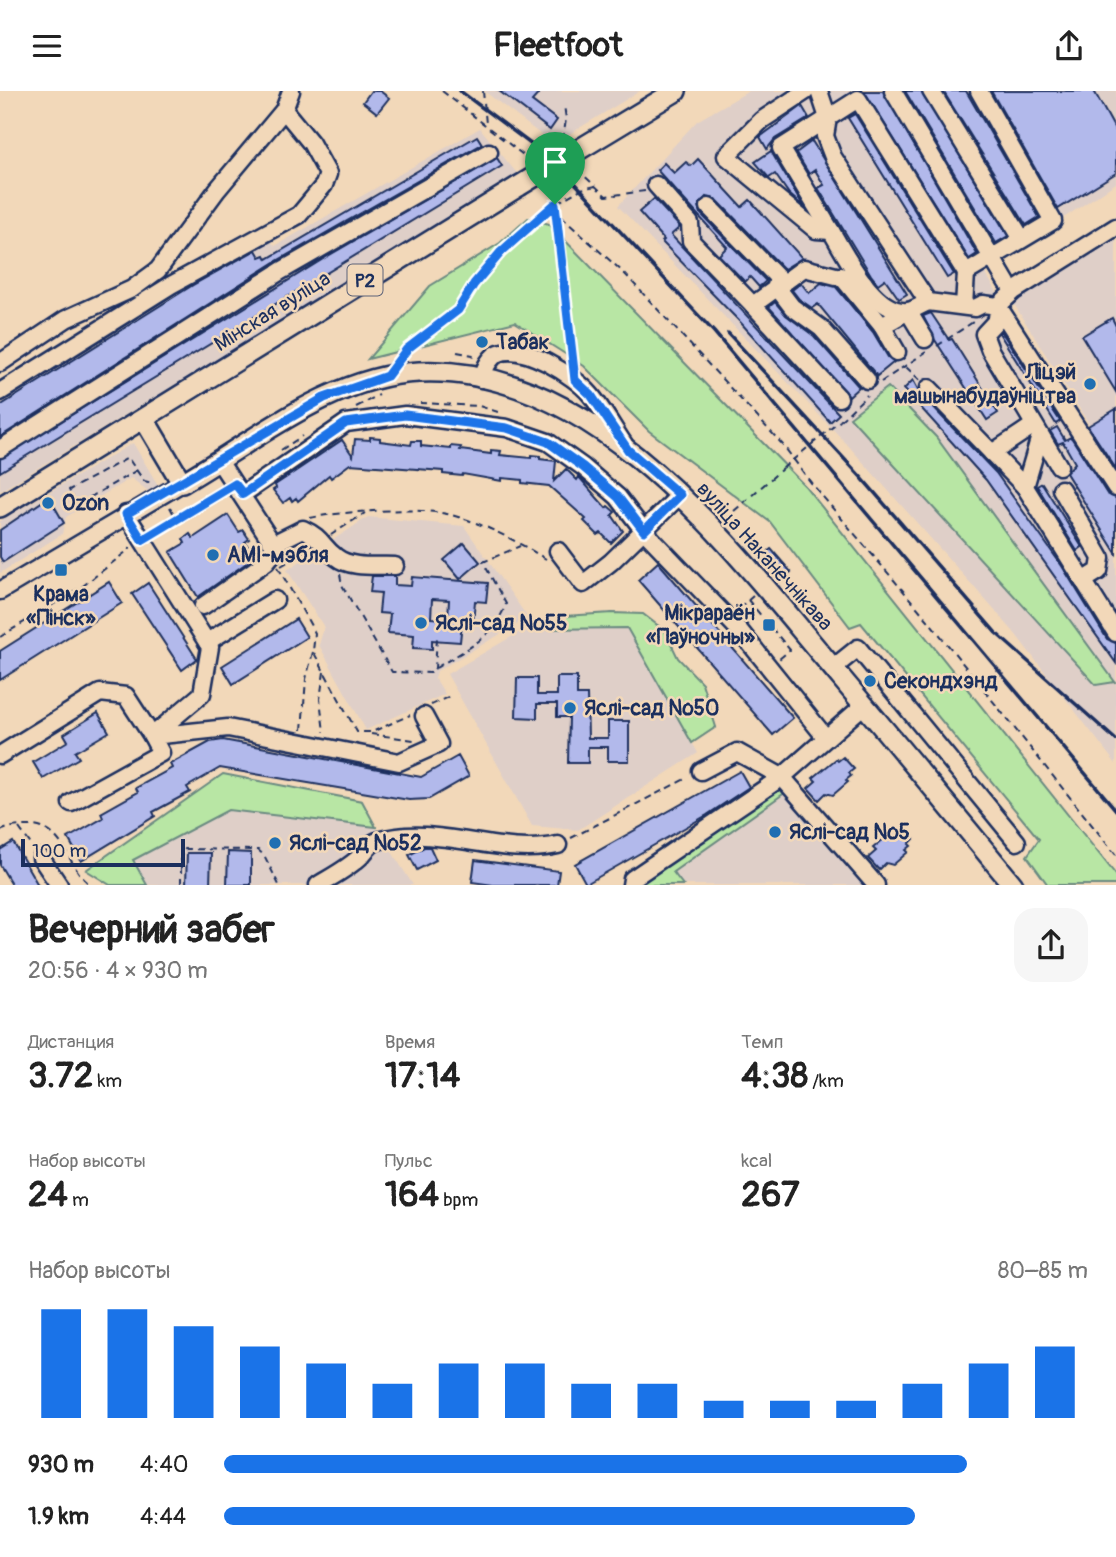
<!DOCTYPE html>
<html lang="ru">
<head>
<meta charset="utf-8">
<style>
	:root { --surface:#fff; --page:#f6f6f6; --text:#222; --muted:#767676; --accent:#1a73e8 }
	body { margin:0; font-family:Pangolin,sans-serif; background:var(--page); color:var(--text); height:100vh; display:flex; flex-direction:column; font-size:26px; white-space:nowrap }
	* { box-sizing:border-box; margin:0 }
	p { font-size:23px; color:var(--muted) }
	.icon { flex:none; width:38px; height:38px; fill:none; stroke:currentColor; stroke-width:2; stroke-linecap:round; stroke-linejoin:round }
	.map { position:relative; height:794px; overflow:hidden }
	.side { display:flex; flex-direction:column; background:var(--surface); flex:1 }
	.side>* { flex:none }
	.scale { position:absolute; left:21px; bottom:18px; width:164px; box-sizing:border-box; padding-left:7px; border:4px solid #1b2f5e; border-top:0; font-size:19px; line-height:24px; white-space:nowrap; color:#1b2f5e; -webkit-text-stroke:5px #f2d8b9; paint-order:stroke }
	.pin { position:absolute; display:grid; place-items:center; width:60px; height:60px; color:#fff; margin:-72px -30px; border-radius:50% 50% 50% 0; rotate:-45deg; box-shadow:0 0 7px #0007 }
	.pin .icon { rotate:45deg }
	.round { display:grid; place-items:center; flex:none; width:74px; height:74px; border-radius:21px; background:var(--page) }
	.headline { display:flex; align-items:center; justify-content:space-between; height:119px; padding:0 28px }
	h1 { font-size:38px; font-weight:700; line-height:52px }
	.figures { display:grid; grid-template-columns:repeat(3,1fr); gap:10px; height:119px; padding:7px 28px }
	.figures div { display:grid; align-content:center }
	.figures b { font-size:35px; font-weight:700 }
	.figures small { font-size:19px; font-weight:400 }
	.figures p { font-size:19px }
	.chart { height:196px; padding:14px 28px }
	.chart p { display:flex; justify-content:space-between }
	.chart svg { width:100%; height:126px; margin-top:7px; stroke:var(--accent); stroke-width:6 }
	ul { padding:0 28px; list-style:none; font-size:23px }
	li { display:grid; grid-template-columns:112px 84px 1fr; align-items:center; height:52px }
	li i { height:18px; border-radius:9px; background:var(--accent) }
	header { display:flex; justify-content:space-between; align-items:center; height:91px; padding:0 28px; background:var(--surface); font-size:32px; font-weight:700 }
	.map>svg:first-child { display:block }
</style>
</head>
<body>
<header><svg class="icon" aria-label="menu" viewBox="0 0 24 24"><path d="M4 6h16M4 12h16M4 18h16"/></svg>Fleetfoot<svg class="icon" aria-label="share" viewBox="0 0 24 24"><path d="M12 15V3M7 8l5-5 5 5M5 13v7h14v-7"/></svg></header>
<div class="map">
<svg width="1116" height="794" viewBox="0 0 1116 794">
	<rect width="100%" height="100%" fill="#f2d8b9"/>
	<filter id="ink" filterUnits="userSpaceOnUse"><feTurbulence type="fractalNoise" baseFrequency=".0143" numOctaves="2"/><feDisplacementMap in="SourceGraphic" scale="14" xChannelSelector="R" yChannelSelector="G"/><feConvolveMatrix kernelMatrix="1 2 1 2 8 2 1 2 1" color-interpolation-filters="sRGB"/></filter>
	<g filter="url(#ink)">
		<!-- built -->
		<g fill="#dfcfc8">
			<polygon points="484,0 640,0 553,53"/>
			<polygon points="749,0 1116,0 1116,92 984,180 1116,395 1116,673 1013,540 846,352 618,115 697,30"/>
			<polygon points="480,37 519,85 0,400 0,293 260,137 275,155"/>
			<polygon points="1116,149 1116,376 1012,210"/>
			<polygon points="133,352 159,396 148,400 131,387 66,426 62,443 0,482 0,430"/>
			<polygon points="368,426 464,435 528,527 437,580 435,587 445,603 366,639 319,554 324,536 287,479"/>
			<polygon points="627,536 698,662 578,739 532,735 447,583 523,539"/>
			<polygon points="786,701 866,794 683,794 673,781"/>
			<polygon points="228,719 376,736 413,794 147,794 133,769"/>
		</g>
		<!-- green -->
		<g fill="#b8e6a4" stroke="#6a8a81" stroke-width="2">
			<polygon points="528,127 549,133 805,395 1116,784 1116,794 1048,794 1027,765 1039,748 861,532 850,536 770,431 649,340 584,275 515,231 368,268 430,195 500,152"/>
			<polygon points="888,296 936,346 1115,591 1096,594 850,326"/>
			<polygon points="612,522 643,523 665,540 678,567 702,592 716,636 692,652 627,537 544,538 564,525"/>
			<polygon points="223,683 362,710 376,736 228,719 133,769 147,794 110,794 86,779"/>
			<polygon points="781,692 786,701 673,781 683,794 639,794 639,789"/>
		</g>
		<!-- building -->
		<g fill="#b2b9eb" stroke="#1b2f5e" stroke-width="2" fill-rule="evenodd">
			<polygon points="371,0 380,0 389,7 377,22 363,11"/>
			<polygon points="499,0 541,0 532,10 557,29 550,39"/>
			<polygon points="864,0 883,0 977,163 969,168"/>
			<polygon points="905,0 921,0 1008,145 996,152"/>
			<polygon points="943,0 966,0 1039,126 1026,134"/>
			<polygon points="991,0 1094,0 1116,40 1116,82 1058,118"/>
			<polygon points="802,15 809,27 775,48 767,58 760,46"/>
			<polygon points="855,23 954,183 947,187 848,27"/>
			<polygon points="477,45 482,53 275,171 0,346 0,315 193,194 256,159 260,166 265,164 267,168"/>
			<polygon points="812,50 907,203 899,208 885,188 878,193 871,184 818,97 824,94 815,79 809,83 796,62"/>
			<polygon points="771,60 772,62 804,116 789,103 775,83 769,87 755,71"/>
			<polygon points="497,67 502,75 0,381 0,368 328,165"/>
			<polygon points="698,68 742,116 750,109 802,167 784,178 717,109 706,106 699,114 701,123 766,190 759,196 750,186 745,191 719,164 727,156 657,79 664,72 674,82 686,71 691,75"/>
			<polygon points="654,108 680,136 671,144 839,323 830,331 741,232 662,151 664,149 639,121"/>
			<polygon points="801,192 809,202 821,192 836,196 873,241 888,266 894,271 877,285 818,213 812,217 799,208 792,199"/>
			<polygon points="775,211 786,224 814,245 859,296 849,305 769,216"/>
			<polygon points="931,222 949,249 952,248 998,322 987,329 935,249 923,225"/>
			<polygon points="1112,227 1116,235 1116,301 1082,245"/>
			<polygon points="1001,240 1060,330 1056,333 999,242"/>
			<polygon points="913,289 921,304 996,382 1062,475 1107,548 1116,552 1116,572 986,389 904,298"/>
			<polygon points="1116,318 1116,378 1088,335"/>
			<polygon points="1057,336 1065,349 1071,346 1107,403 1116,407 1116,462 1066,382 1075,372 1063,351 1058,353 1050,340"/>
			<polygon points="370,346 380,347 380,350 411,354 412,350 421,350 421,355 451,358 451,355 461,356 460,359 491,363 491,359 501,360 500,364 531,367 531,364 540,365 540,368 556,370 554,390 566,378 577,389 579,386 606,417 608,415 615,421 612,424 623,440 611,452 601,442 598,444 584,430 586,428 549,395 522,392 522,389 513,388 502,387 502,390 463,383 462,385 443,383 443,380 350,373 331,387 329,384 298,410 296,407 292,410 290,407 283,412 273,399 276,397 275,394 287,386 342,349 353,365 355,348 370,349"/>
			<polygon points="1042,392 1082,456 1077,460 1037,395"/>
			<polygon points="49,406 64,432 3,471 0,466 0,439"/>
			<polygon points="228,424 239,441 243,439 249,448 245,451 255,466 198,506 170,461 185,452 183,448 186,446 190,443 193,447"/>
			<polygon points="464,452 480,471 460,488 444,469"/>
			<polygon points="771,458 791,481 782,489 762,465"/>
			<polygon points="658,471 793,627 773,644 638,489"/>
			<path d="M 372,485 L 395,485 L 395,494 L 411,495 L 412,486 L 488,492 L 486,511 L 475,510 L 473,532 L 462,531 L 460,551 L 432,549 L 432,558 L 413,557 L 414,544 L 388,542 L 390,523 L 379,522 L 381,502 L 370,501 ZM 432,508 L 449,509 L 448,528 L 431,527 Z"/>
			<polygon points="109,491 122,512 0,589 0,560"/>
			<polygon points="148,492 197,568 182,579 132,503"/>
			<polygon points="296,528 307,546 233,593 222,575"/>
			<polygon points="557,586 577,586 577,604 587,604 588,647 608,647 608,630 629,630 629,670 608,670 608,656 588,656 588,672 568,672 569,626 557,626 557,613 537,613 537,627 516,626 517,587 537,587 537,604 557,604"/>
			<polygon points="98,622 109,641 75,661 79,667 43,688 33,671 68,650 64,643"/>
			<polygon points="223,649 421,686 458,665 469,685 429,708 409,709 220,677 187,696 190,701 153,721 155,725 81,770 68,747 103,727 101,722 138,701 136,697 172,677 170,673 210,651"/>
			<polygon points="843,666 854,678 849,682 851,685 846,689 848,691 833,704 826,702 819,709 808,697 816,690 813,687 836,668 838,670"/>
			<polygon points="740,680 749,696 707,724 586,793 575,773"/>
			<polygon points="904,736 914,748 909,753 911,755 906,759 908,761 893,774 886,772 879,779 868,767 876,760 873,757 896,738 898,741"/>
			<polygon points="13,751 38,794 12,794 0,774 0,759"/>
			<polygon points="424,756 430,756 436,769 417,779 409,764"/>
			<polygon points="228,761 251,762 251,794 227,794"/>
			<polygon points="187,762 211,762 210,794 186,794"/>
			<polygon points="475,769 559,780 557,794 493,794 472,791"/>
		</g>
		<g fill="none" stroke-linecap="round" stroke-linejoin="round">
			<defs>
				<g id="minor">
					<path d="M 806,0 L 762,29 L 726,65 L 816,139 L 831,140 C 846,164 874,224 908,220 C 914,219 923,213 928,211"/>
					<polyline points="819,0 828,27 825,45 833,66 928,211 975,217 983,213 998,215 997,229 984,243 990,259 1059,375"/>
					<polyline points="893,0 1007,192"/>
					<polyline points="931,0 1022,148"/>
					<polyline points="656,94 690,132 691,150 753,214 804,177 864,192"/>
					<polyline points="709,116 778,187 776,195 792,216 821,237 867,289"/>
					<polyline points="1116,136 1014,200 998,215 1116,397"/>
					<polyline points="831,140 781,57 858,8 966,182 1053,130 979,0"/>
					<polyline points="841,185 882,235 908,220 925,248"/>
					<polyline points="753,214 839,307"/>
					<polyline points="964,215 966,182"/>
					<polyline points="882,235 897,261"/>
					<polyline points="0,272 66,228 132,198 158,179 217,99 284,19 291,0"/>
					<path d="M 481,288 C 485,278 489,266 499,262 C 523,252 575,285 590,303 C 603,318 613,337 624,353"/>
					<polyline points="929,297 1025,396"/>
					<polyline points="0,301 171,194 299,124 324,94 328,83 311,52 284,19"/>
					<polyline points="1040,345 1025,396 1116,542"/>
					<polyline points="0,358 281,180 489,61"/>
					<polyline points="992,362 1034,334"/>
					<path d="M 219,370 L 273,453 L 303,438 C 323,447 321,455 336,466 C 351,478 377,474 395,475"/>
					<polyline points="1061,398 1101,467 1099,480 1083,490"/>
					<polyline points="243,403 346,332 405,324 507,337 548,351 583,376 618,406 644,440 740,540 826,647"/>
					<polyline points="558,460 583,493 611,471 680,404"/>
					<polyline points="0,500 182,392"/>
					<polyline points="203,515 266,471 275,460 273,453"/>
					<polyline points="207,551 275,509"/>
					<polyline points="833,577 858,557 1017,751"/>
					<polyline points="0,664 100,602 126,605 152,645 202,603 210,556 126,423"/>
					<polyline points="701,680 737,661 782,686 876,794"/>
					<polyline points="71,712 161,662 152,645 228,637 399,671 439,653 424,625"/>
					<polyline points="41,767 59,794"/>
					<path d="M 318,794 C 333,785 349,777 362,764 C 366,759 371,752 377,750 C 438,732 498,767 558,754"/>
					<polyline points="631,794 632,788 782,686 864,614"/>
				</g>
				<g id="major">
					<polyline points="575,61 676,0"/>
					<path d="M 144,328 L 182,392 C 255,350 331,285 419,281 C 593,273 727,451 827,570 C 889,644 952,719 1013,794"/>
					<polyline points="0,416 519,95"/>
				</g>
			</defs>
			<!-- minor casing -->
			<use href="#minor" stroke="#1b2f5e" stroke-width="21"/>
			<!-- major casing -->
			<use href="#major" stroke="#1b2f5e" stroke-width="24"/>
			<!-- path -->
			<g stroke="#1b2f5e" stroke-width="2" stroke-dasharray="7 5" stroke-linecap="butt">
				<polyline points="442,0 532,71"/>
				<polyline points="483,0 486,33"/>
				<polyline points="563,49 566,28 564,14"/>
				<polyline points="577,78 606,105 645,100"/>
				<polyline points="596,95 581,98 555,113 558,123 624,182 783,354 812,393 928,529 1116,764"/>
				<polyline points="558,123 573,270"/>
				<polyline points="937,255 973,231"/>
				<polyline points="457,261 473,264 471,271"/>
				<polyline points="400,267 407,258 458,219 474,193 501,161 555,113 556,97 564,86"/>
				<polyline points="906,276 920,289"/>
				<polyline points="881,291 926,261"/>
				<polyline points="420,312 479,315 501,322"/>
				<polyline points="356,316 379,304"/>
				<polyline points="840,330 867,304"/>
				<polyline points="281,359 302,345"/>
				<polyline points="137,379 77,414 69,399 128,367 144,390 153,392"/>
				<polyline points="170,416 177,429 222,400"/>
				<path d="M 310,427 C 341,420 416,416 447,423 C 482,431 516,450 546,468"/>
				<polyline points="725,428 783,377"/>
				<polyline points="154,442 176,430"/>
				<polyline points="331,444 365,422"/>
				<polyline points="281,475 309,458"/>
				<polyline points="278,476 315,542 313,560 357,641 372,641 410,624"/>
				<polyline points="340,483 342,494 392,581 432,582 435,577 437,547"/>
				<polyline points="748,509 790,559 779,568"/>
				<polyline points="739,517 753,505"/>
				<polyline points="0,546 83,495 131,457"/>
				<path d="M 436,577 C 467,557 492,549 506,513 L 483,471 L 520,455"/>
				<polyline points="324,581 320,608 324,641"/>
				<polyline points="431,614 452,604"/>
				<polyline points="302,639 306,588 313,561"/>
				<polyline points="371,643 414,649"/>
				<polyline points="19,737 32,755"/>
				<path d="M 0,740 C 10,735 21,735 32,735 C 66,737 67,778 91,794"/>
				<polyline points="571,747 687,687"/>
				<polyline points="181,794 181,765 185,758 258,759 264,764 279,794"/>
				<polyline points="219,794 219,793"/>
			</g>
			<!-- minor -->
			<use href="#minor" stroke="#f2d8b9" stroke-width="16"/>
			<!-- major -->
			<use href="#major" stroke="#f2d8b9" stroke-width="19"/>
			<!-- rail -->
			<g stroke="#1b2f5e" stroke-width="3.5">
				<polyline points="460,0 536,57 575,92 714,241 1116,719"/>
				<polyline points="728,242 861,386 996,542 1116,649"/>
			</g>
			<defs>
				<polyline id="major-bridge" points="519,95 575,61"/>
			</defs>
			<!-- major-bridge casing -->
			<use href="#major-bridge" stroke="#1b2f5e" stroke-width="24" stroke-linecap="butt"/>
			<!-- path-bridge -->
			<polyline stroke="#1b2f5e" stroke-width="2" stroke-dasharray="7 5" stroke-linecap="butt" points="783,377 840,330"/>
			<!-- major-bridge -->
			<use href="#major-bridge" stroke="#f2d8b9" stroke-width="19"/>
		</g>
	</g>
	<g fill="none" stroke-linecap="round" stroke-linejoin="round" filter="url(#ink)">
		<defs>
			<polygon id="route" points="555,113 575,289 591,304 628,359 680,404 644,440 618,406 583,376 548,351 507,337 405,324 346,332 243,403 235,393 142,449 126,423 324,307 387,285 407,258 458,219 474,193 501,161"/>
		</defs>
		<!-- route casing -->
		<use href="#route" stroke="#fff" stroke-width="14"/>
		<!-- route -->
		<use href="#route" stroke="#1a73e8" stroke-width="9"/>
	</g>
	<!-- markers -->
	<g fill="#1f6fb2" stroke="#f2d8b9" stroke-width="2.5">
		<circle cx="482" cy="251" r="7"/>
		<circle cx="1090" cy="293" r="7"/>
		<circle cx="48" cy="412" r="7"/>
		<circle cx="213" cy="464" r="7"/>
		<rect x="54" y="472" width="14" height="14" rx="3.5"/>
		<circle cx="421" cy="532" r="7"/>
		<rect x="762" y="527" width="14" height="14" rx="3.5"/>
		<circle cx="870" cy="590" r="7"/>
		<circle cx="570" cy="617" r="7"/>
		<circle cx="775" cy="741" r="7"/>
		<circle cx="275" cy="752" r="7"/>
	</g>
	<g text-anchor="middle" stroke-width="5" stroke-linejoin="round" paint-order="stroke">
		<!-- shield labels -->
		<rect fill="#f2d8b9" stroke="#5c6279" stroke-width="2" x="347.5" y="173.5" width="35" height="31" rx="5"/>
		<g font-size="19" font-weight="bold" fill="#1b2f5e">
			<text x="365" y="196">Р2</text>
		</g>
		<!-- street labels -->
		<g font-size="21" fill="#1b2f5e" stroke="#f2d8b9">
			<text transform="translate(272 220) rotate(-32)" y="7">Мінская вуліца</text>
			<text transform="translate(765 465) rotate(48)" y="7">вуліца Наканечнікава</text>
		</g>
		<!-- poi labels -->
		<g font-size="21" font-weight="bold" fill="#1b2f5e" stroke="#f2d8b9" text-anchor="start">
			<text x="496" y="258">Табак</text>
			<text x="1076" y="288" text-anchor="end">Ліцэй<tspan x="1076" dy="24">машынабудаўніцтва</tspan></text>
			<text x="62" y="419">Ozon</text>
			<text x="227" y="471">AMI-мэбля</text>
			<text x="61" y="510" text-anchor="middle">Крама<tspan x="61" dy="24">«Пінск»</tspan></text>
			<text x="755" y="529" text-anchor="end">Мікрараён<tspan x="755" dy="24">«Паўночны»</tspan></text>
			<text x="435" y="539">Яслі-сад №55</text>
			<text x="884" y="597">Секондхэнд</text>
			<text x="584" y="624">Яслі-сад №50</text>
			<text x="789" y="748">Яслі-сад №5</text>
			<text x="289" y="759">Яслі-сад №52</text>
		</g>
	</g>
</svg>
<div class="scale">100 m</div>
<div class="pin" style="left:555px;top:113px;background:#1e9e55"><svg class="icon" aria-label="arrive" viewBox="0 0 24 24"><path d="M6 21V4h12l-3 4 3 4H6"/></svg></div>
</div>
<section class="side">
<div class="headline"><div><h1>Вечерний забег</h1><p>20:56 · 4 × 930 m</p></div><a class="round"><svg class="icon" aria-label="share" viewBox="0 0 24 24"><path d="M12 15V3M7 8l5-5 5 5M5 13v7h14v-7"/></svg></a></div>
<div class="figures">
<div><p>Дистанция</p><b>3.72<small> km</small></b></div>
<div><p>Время</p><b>17:14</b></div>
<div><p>Темп</p><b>4:38<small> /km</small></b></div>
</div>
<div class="figures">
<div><p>Набор высоты</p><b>24<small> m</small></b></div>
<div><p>Пульс</p><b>164<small> bpm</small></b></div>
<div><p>kcal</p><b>267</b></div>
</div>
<div class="chart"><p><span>Набор высоты</span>80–85 m</p>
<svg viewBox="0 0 160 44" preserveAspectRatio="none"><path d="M5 44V6M15 44V6M25 44V12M35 44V19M45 44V25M55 44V32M65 44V25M75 44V25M85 44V32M95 44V32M105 44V38M115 44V38M125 44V38M135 44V32M145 44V25M155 44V19"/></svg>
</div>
<ul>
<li><b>930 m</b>4:40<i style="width:86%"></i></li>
<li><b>1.9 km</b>4:44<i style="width:80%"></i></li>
</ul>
</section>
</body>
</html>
